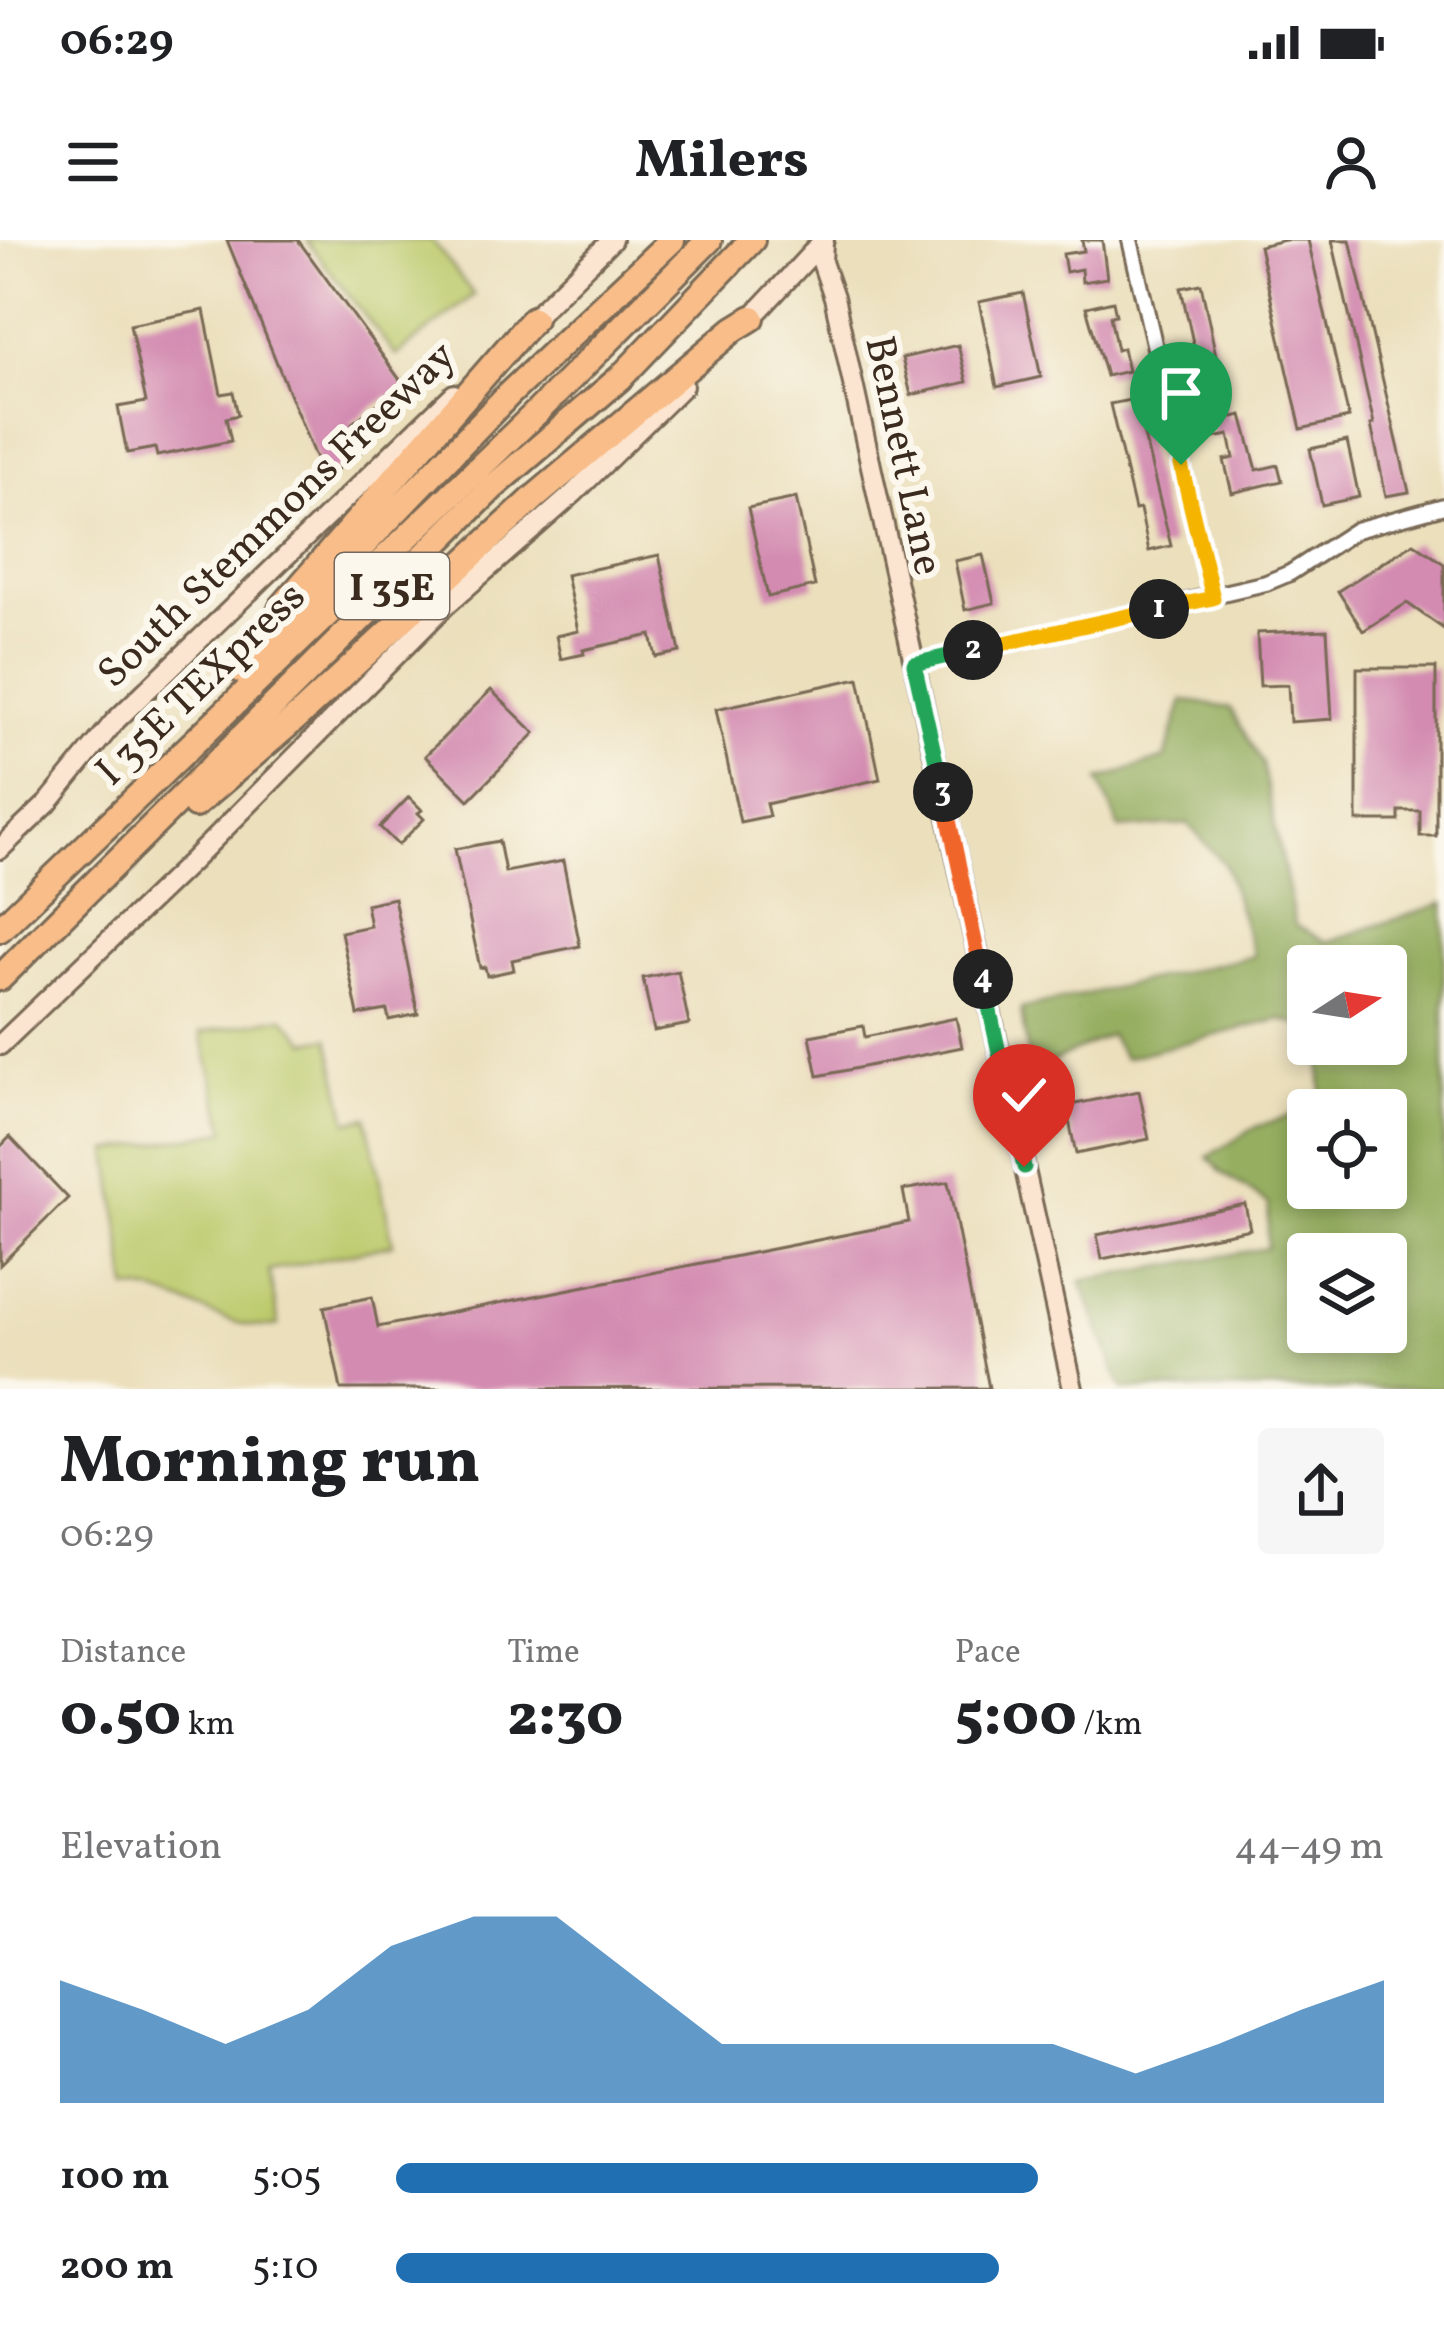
<!DOCTYPE html>
<html lang="en">
<head>
<meta charset="utf-8">
<style>
	:root { --surface:#fff; --page:#f6f6f6; --text:#202124; --muted:#757577; --accent:#1f6fb2 }
	body { margin:0; font-family:Vollkorn,serif; background:var(--page); color:var(--text); height:100vh; display:flex; flex-direction:column; font-size:45px; white-space:nowrap }
	* { box-sizing:border-box; margin:0 }
	p { font-size:39px; color:var(--muted) }
	.icon { flex:none; width:66px; height:66px; fill:none; stroke:currentColor; stroke-width:2; stroke-linecap:round; stroke-linejoin:round }
	.map { position:relative; height:1149px; overflow:hidden }
	.panel { display:flex; flex-direction:column; background:var(--surface); flex:1 }
	.panel>* { flex:none }
	.needle { width:78px; rotate:78deg }
	.controls { position:absolute; left:1287px; top:705px; display:grid; gap:24px }
	.controls a { display:grid; place-items:center; width:120px; height:120px; border-radius:12px; background:var(--surface); box-shadow:0 6px 18px #0003; font-size:60px }
	.pin { position:absolute; display:grid; place-items:center; width:102px; height:102px; color:#fff; margin:-123px -51px; border-radius:50% 50% 50% 0; rotate:-45deg; box-shadow:0 0 12px #0007 }
	.pin .icon { rotate:45deg }
	.km { position:absolute; width:60px; height:60px; margin:-30px; border-radius:50%; background:#222; color:#fff; font-size:33px; line-height:60px; text-align:center }
	.round { display:grid; place-items:center; flex:none; width:126px; height:126px; border-radius:12px; background:var(--page) }
	.summary { display:flex; align-items:center; justify-content:space-between; height:204px; padding:0 60px }
	h1 { font-size:66px; font-weight:800; line-height:90px }
	.metrics { display:grid; grid-template-columns:repeat(3,1fr); gap:18px; height:204px; padding:12px 60px }
	.metrics div { display:grid; align-content:center }
	.metrics b { font-size:60px; font-weight:800 }
	.metrics small { font-size:33px; font-weight:400 }
	.metrics p { font-size:33px }
	.chart { height:336px; padding:24px 60px }
	.chart p { display:flex; justify-content:space-between }
	.chart svg { width:100%; height:216px; margin-top:12px; fill:var(--accent); opacity:.7 }
	ul { padding:0 60px; list-style:none; font-size:39px }
	li { display:grid; grid-template-columns:192px 144px 1fr; align-items:center; height:90px }
	li i { height:30px; border-radius:15px; background:var(--accent) }
	.status { display:flex; justify-content:space-between; align-items:center; height:84px; padding:0 60px; background:var(--surface); direction:ltr }
	.status svg { height:33px; fill:currentColor }
	header { display:flex; justify-content:space-between; align-items:center; height:156px; padding:0 60px; background:var(--surface); font-size:54px; font-weight:800 }
	.map>svg:first-child { display:block }
</style>
</head>
<body>
<div class="status"><b>06:29</b><svg viewBox="0 0 49 12"><path d="M0 12V9h3v3zM5 12V6h3v6zM10 12V3h3v9zM15 12V0h3v12zM26 1h20v11H26zM47 4h2v5h-2z"/></svg></div>
<header><svg class="icon" aria-label="menu" viewBox="0 0 24 24"><path d="M4 6h16M4 12h16M4 18h16"/></svg>Milers<svg class="icon" aria-label="person" viewBox="0 0 24 24"><circle cx="12" cy="8" r="4"/><path d="M4 21q1-7 8-7t8 7"/></svg></header>
<div class="map">
<svg width="1444" height="1149" viewBox="0 0 1444 1149">
	<rect width="100%" height="100%" fill="#fbf7ec"/>
	<filter id="ink" filterUnits="userSpaceOnUse"><feTurbulence type="fractalNoise" baseFrequency=".00833" numOctaves="2"/><feDisplacementMap in="SourceGraphic" scale="24" xChannelSelector="R" yChannelSelector="G"/><feConvolveMatrix kernelMatrix="1 2 1 2 8 2 1 2 1" color-interpolation-filters="sRGB"/></filter>
	<filter id="wash" filterUnits="userSpaceOnUse"><feTurbulence type="fractalNoise" baseFrequency=".004" numOctaves="4" result="noise"/><feDisplacementMap in="SourceGraphic" scale="48" xChannelSelector="R" yChannelSelector="G"/><feGaussianBlur stdDeviation="2.7" result="paint"/><feColorMatrix in="noise" values="0 0 0 0 0 0 0 0 0 0 0 0 0 0 0 0 0 1.4 0 .05"/><feComposite in="paint" operator="in"/></filter>
	<g filter="url(#wash)">
		<rect width="100%" height="100%" fill="#ebdfbc"/>
		<!-- green -->
		<g fill="#bcca6c" stroke="#7c7a45" stroke-width="3">
			<polygon points="306,0 432,0 474,55 396,116"/>
			<path d="M 283,777 L 307,802 L 329,798 L 348,882 L 367,877 L 393,1004 L 269,1031 L 279,1085 C 227,1095 181,1049 128,1049 L 109,911 L 226,891 L 201,793 Z"/>
		</g>
		<!-- forest -->
		<path fill="#95ae60" stroke="#686c3f" stroke-width="3" fill-rule="evenodd" d="M 1183,460 L 1230,468 L 1262,523 L 1295,685 L 1327,702 L 1444,663 L 1444,1149 L 1122,1149 L 1081,1041 L 1267,1008 L 1269,964 L 1221,932 L 1208,917 L 1257,886 L 1308,870 L 1308,948 L 1386,948 L 1386,870 L 1308,870 L 1322,865 L 1320,804 L 1386,804 L 1386,726 L 1308,726 L 1308,788 L 1280,779 L 1124,818 L 1110,795 L 1030,832 L 1021,769 L 1254,716 L 1225,625 L 1188,584 L 1120,589 L 1099,540 L 1165,518 ZM 1308,1014 L 1386,1014 L 1386,1092 L 1308,1092 Z"/>
		<g id="blocks">
			<!-- building -->
			<g fill="#d38bb1">
				<polygon points="227,0 298,0 414,159 400,169 390,155 352,183 369,206 324,239"/>
				<polygon points="1082,0 1102,0 1107,38 1082,42 1081,29 1066,32 1063,14 1084,11"/>
				<polygon points="1285,0 1308,0 1349,178 1301,189 1259,6"/>
				<polygon points="1332,0 1350,0 1409,252 1386,256 1371,185 1374,184"/>
				<polygon points="1201,44 1229,178 1242,175 1257,230 1278,225 1282,241 1232,253 1224,220 1234,218 1229,195 1214,198 1181,48"/>
				<polygon points="1023,53 1041,137 997,147 979,62"/>
				<polygon points="1113,61 1116,75 1110,76 1117,110 1123,108 1128,131 1106,136 1086,67"/>
				<polygon points="204,70 221,154 233,152 238,175 226,178 231,201 157,216 155,208 127,213 118,167 146,162 130,85"/>
				<polygon points="958,105 967,142 911,155 902,118"/>
				<polygon points="1135,159 1171,306 1149,311 1140,269 1135,270 1110,164"/>
				<polygon points="1347,201 1359,257 1322,265 1310,209"/>
				<polygon points="796,258 815,346 768,357 748,268"/>
				<polygon points="1414,303 1444,324 1444,389 1407,363 1363,391 1338,351"/>
				<polygon points="659,315 680,412 656,417 651,395 583,410 584,414 561,419 556,396 578,391 566,335"/>
				<polygon points="983,315 994,363 965,370 955,321"/>
				<polygon points="1327,390 1332,479 1290,482 1288,445 1260,446 1257,393"/>
				<polygon points="1357,428 1436,428 1436,596 1420,596 1420,571 1399,571 1399,581 1357,581"/>
				<polygon points="859,438 880,539 766,564 769,576 740,582 716,469"/>
				<polygon points="491,450 535,493 469,560 425,516"/>
				<polygon points="409,557 422,570 418,573 424,579 398,605 380,587"/>
				<polygon points="499,601 505,632 563,621 580,706 512,720 514,730 487,736 485,727 480,728 455,609"/>
				<polygon points="394,658 418,774 389,780 387,770 358,775 341,692 370,686 366,664"/>
				<polygon points="678,731 689,784 654,791 643,738"/>
				<polygon points="956,778 962,807 818,836 810,796 863,786 865,797"/>
				<polygon points="1139,851 1149,899 1076,914 1066,866"/>
				<polygon points="10,897 68,958 0,1025 0,907"/>
				<polygon points="948,942 989,1148 341,1149 324,1067 372,1057 378,1087 909,982 903,950"/>
				<polygon points="1245,964 1250,989 1102,1019 1097,995"/>
			</g>
		</g>
	</g>
	<g filter="url(#ink)">
		<use href="#blocks" fill-opacity="0" stroke="#796955" stroke-width="3"/>
		<g fill="none" stroke-linecap="round" stroke-linejoin="round">
			<defs>
				<g id="street">
					<polyline points="1130,0 1213,358"/>
					<polyline points="914,424 1266,343 1290,333 1356,290 1444,266"/>
				</g>
				<g id="secondary">
					<polyline points="823,1 822,22 834,57 1073,1149"/>
					<polyline points="526,85 612,0"/>
					<polyline points="745,85 824,0"/>
					<polyline points="0,609 48,563 115,481 454,154"/>
					<polyline points="0,805 192,621 445,366 574,253 683,146"/>
				</g>
				<g id="highway">
					<polyline points="270,394 282,367 533,79"/>
					<polyline points="242,431 510,153 672,0"/>
					<polyline points="195,565 303,472 535,257 734,89 752,78"/>
					<polyline points="0,689 537,172 709,0"/>
					<polyline points="0,738 492,248 620,138 752,0"/>
				</g>
			</defs>
			<!-- street casing -->
			<use href="#street" stroke="#796955" stroke-width="20"/>
			<!-- secondary casing -->
			<use href="#secondary" stroke="#796955" stroke-width="24"/>
			<!-- highway casing -->
			<use href="#highway" stroke="#796955" stroke-width="30"/>
			<!-- street -->
			<use href="#street" stroke="#fff" stroke-width="14"/>
			<!-- secondary -->
			<use href="#secondary" stroke="#fce5d0" stroke-width="18"/>
			<!-- highway -->
			<use href="#highway" stroke="#f8bd89" stroke-width="24"/>
		</g>
	</g>
	<g fill="none" stroke-linecap="round" stroke-linejoin="round" filter="url(#ink)">
		<defs>
			<polyline id="split-1" points="1159,369 1213,358 1181,225"/>
			<polyline id="split-2" points="973,410 1159,369"/>
			<polyline id="split-3" points="943,552 914,424 973,410"/>
			<polyline id="split-4" points="943,552 983,739"/>
			<polyline id="split-5" points="983,739 1024,927"/>
		</defs>
		<!-- split-1 casing -->
		<use href="#split-1" stroke="#fff" stroke-width="24"/>
		<!-- split-2 casing -->
		<use href="#split-2" stroke="#fff" stroke-width="24"/>
		<!-- split-3 casing -->
		<use href="#split-3" stroke="#fff" stroke-width="24"/>
		<!-- split-4 casing -->
		<use href="#split-4" stroke="#fff" stroke-width="24"/>
		<!-- split-5 casing -->
		<use href="#split-5" stroke="#fff" stroke-width="24"/>
		<!-- split-1 -->
		<use href="#split-1" stroke="#f5b400" stroke-width="15"/>
		<!-- split-2 -->
		<use href="#split-2" stroke="#f5b400" stroke-width="15"/>
		<!-- split-3 -->
		<use href="#split-3" stroke="#22a559" stroke-width="15"/>
		<!-- split-4 -->
		<use href="#split-4" stroke="#f0652b" stroke-width="15"/>
		<!-- split-5 -->
		<use href="#split-5" stroke="#22a559" stroke-width="15"/>
	</g>
	<g text-anchor="middle" stroke-width="12" stroke-linejoin="round" paint-order="stroke">
		<!-- shield labels -->
		<rect fill="#fbf7ec" stroke="#75685c" stroke-width="3" x="335" y="313" width="114" height="66" rx="9"/>
		<g font-size="39" font-weight="bold" fill="#3b2a1e">
			<text x="392" y="360">I 35E</text>
		</g>
		<!-- street labels -->
		<g font-size="42" fill="#3b2a1e" stroke="#fbf7ec">
			<text transform="translate(906 215) rotate(78)" y="15">Bennett Lane</text>
			<text transform="translate(275 273) rotate(-44)" y="15">South Stemmons Freeway</text>
			<text transform="translate(199 442) rotate(-44)" y="15">I 35E TEXpress</text>
		</g>
	</g>
</svg>
<div class="controls">
<a><svg class="needle" viewBox="-14 -14 28 28"><path d="M0-13l5 13h-10z" fill="#e53935"/><path d="M0 13l5-13h-10z" fill="#757577"/></svg></a>
<a><svg class="icon" aria-label="locate" viewBox="0 0 24 24"><circle cx="12" cy="12" r="6"/><path d="M12 2v4M12 18v4M2 12h4M18 12h4"/></svg></a>
<a><svg class="icon" aria-label="layers" viewBox="0 0 24 24"><path d="M12 4l9 5-9 5-9-5zM3 14l9 5 9-5"/></svg></a>
</div>
<div class="pin" style="left:1181px;top:225px;background:#1e9e55"><svg class="icon" aria-label="arrive" viewBox="0 0 24 24"><path d="M6 21V4h12l-3 4 3 4H6"/></svg></div>
<div class="pin" style="left:1024px;top:927px;background:#d93025"><svg class="icon" aria-label="check" viewBox="0 0 24 24"><path d="M5 12l5 5 9-10"/></svg></div>
<b class="km" style="left:1159px;top:369px">1</b>
<b class="km" style="left:973px;top:410px">2</b>
<b class="km" style="left:943px;top:552px">3</b>
<b class="km" style="left:983px;top:739px">4</b>
</div>
<section class="panel">
<div class="summary"><div><h1>Morning run</h1><p>06:29</p></div><a class="round"><svg class="icon" aria-label="share" viewBox="0 0 24 24"><path d="M12 15V3M7 8l5-5 5 5M5 13v7h14v-7"/></svg></a></div>
<div class="metrics">
<div><p>Distance</p><b>0.50<small> km</small></b></div>
<div><p>Time</p><b>2:30</b></div>
<div><p>Pace</p><b>5:00<small> /km</small></b></div>
</div>
<div class="chart"><p><span>Elevation</span>44–49 m</p>
<svg viewBox="0 0 160 44" preserveAspectRatio="none"><path d="M0 44V19L10 25L20 32L30 25L40 12L50 6L60 6L70 19L80 32L90 32L100 32L110 32L120 32L130 38L140 32L150 25L160 19V44z"/></svg>
</div>
<ul>
<li><b>100 m</b>5:05<i style="width:65%"></i></li>
<li><b>200 m</b>5:10<i style="width:61%"></i></li>
</ul>
</section>
</body>
</html>
